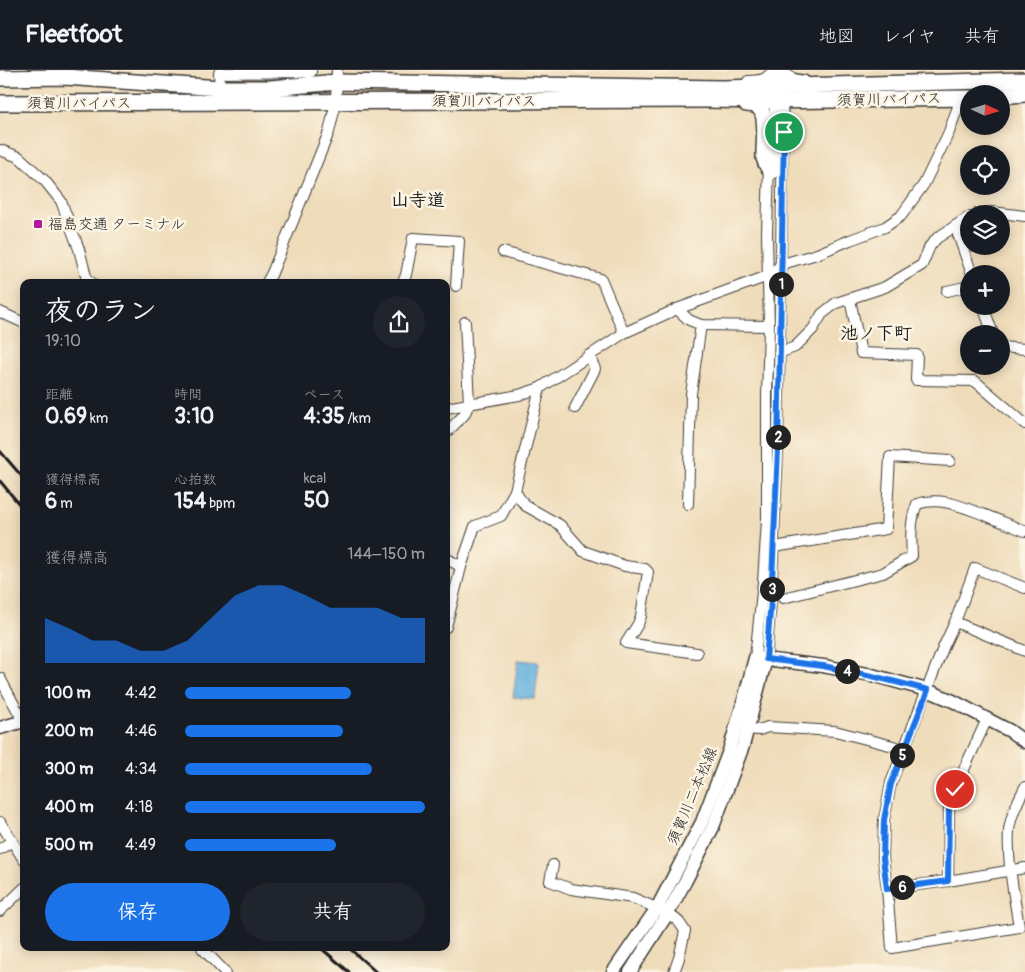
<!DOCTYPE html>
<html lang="ja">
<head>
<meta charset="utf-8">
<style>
	:root { --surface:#171b24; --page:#20242c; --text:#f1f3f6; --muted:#9ea1a6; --line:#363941; --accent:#1a73e8 }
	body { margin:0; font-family:Pangolin,"Klee One",sans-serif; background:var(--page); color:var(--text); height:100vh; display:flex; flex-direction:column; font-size:19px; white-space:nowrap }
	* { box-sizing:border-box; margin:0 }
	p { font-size:16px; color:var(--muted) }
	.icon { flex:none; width:28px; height:28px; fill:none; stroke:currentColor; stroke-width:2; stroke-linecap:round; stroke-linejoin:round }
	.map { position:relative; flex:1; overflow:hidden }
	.details { position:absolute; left:20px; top:209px; width:430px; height:672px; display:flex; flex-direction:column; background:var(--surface); border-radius:10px; box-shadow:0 2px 12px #0003 }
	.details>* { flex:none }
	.needle { width:32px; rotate:94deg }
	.tools { position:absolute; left:960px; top:15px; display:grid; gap:10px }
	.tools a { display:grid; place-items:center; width:50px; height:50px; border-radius:50%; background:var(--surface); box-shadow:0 2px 12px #0003; font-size:25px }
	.pin { position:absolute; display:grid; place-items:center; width:42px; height:42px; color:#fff; margin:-21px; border:2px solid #fff; border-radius:50%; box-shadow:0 1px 5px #0007 }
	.km { position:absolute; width:25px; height:25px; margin:-12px; border-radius:50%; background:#222; color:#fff; font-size:14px; line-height:25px; text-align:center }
	.round { display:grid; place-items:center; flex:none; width:52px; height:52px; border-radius:26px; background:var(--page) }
	.head { display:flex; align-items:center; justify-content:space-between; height:85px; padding:0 25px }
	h1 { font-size:28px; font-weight:700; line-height:38px }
	.figures { display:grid; grid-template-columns:repeat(3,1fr); gap:8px; height:85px; padding:5px 25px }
	.figures div { display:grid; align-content:center }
	.figures b { font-size:21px; font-weight:700 }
	.figures small { font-size:14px; font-weight:400 }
	.figures p { font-size:14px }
	.chart { height:140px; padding:10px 25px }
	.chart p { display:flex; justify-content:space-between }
	.chart svg { width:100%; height:90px; margin-top:5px; fill:var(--accent); opacity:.7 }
	.button { display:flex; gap:10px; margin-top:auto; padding:10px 25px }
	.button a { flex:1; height:58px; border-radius:30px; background:var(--accent); color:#fff; font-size:20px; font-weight:700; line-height:58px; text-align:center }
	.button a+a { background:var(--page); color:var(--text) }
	ul { padding:0 25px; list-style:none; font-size:16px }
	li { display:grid; grid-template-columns:80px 60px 1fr; align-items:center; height:38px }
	li i { height:12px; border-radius:6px; background:var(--accent) }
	header { display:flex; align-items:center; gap:30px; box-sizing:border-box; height:70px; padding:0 25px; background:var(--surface); border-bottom:1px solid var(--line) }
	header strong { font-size:24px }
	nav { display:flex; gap:28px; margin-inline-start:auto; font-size:18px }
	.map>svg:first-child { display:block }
</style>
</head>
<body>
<header>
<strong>Fleetfoot</strong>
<nav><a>地図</a><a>レイヤ</a><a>共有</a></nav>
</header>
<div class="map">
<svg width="1025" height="902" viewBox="0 0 1025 902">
	<rect width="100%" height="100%" fill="#fcf5e5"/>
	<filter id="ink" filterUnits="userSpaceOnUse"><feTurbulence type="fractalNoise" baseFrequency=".02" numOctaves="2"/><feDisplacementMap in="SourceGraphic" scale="10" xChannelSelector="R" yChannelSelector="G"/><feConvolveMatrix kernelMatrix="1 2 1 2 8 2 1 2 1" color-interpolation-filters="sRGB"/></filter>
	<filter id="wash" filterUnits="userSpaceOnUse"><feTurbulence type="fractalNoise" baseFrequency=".0096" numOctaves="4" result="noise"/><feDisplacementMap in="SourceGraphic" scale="20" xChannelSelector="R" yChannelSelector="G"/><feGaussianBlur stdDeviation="1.12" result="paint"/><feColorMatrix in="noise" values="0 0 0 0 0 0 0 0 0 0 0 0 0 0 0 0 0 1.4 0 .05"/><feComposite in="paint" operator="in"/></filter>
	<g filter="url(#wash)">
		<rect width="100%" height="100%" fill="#efdcba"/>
		<!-- water -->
		<polygon fill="#64b1dd" stroke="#40667c" points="518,590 539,592 535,629 513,627"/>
	</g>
	<g filter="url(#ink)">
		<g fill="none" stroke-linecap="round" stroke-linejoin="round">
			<defs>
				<g id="minor">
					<path d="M 748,11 C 760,10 766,11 773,0"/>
					<polyline points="220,18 219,3 311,2 311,0"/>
					<polyline points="0,80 19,87 45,111 61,131 79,179 87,210 91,212"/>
					<polyline points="774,103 775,0"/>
					<polyline points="976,144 992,142 1025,146"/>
					<polyline points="955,156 972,204"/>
					<polyline points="503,182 601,209 624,263"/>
					<polyline points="267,212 272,203 329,62 336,32 337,0"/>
					<polyline points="403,212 406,205 413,168 459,171 456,216"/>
					<polyline points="947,221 969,216"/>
					<polyline points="850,229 861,283 917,285 916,310 975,311 1025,354"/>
					<polyline points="983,236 993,264"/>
					<polyline points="677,239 689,250 701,255 769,256"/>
					<polyline points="0,242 24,253"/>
					<polyline points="1001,277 1025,279"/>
					<polyline points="779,283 795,277 813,259 822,244 836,233 885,217 922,195 930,176 937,168 969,147"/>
					<polyline points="446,338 519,325 540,318 624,263 677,239 768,206 782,194 817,184 850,170 885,157 901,146 924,114 949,62 961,28"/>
					<polyline points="575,338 595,299 589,285"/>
					<polyline points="446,363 464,345 469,334 465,252"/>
					<polyline points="515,421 520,429 526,436 560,455 583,481 625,496 645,499 648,502 641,546 638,554 626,573 697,583"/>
					<polyline points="688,434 691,324 701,255"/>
					<polyline points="774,477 886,459 890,387 950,391"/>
					<polyline points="446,488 461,497 446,557"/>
					<polyline points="461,497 475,456 501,446 515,421 540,318"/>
					<path d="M 1025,518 L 975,498 L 955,552 L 943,578 L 891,713 L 884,750 L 883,788 L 887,819 L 892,878 L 1019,857 C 1014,825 1007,792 1009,760 C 1011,745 1018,731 1025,717"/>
					<path d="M 783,528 L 883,503 L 912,486 C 911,468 910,451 917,434 C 941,426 963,437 985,445 C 998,450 1012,456 1025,461"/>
					<polyline points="955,552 1025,581"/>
					<polyline points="755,588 763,512 767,450 767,327 769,256 767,164 769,94"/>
					<polyline points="766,589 771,531 778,380 783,62 782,25"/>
					<polyline points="0,608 24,653"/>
					<polyline points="747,659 759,660 768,657 835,661 905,679"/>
					<polyline points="0,752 24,790"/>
					<polyline points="0,779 12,771"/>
					<polyline points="553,795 550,811 571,819 633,828 668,843 679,852 685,861 679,888 674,902"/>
					<polyline points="948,811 949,740 955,719 987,649"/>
					<polyline points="887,819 948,811 1025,798"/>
					<polyline points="0,841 24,818"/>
					<polyline points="202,878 225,902"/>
				</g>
				<g id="major">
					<polyline points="0,658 24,651"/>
					<polyline points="613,902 657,838 702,752 729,681 745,626 755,588 823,596 872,605 927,620 953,631 987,649 1010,661 1025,672"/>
					<polyline points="630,902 668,843 685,812 713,757 743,676 766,589"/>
				</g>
				<g id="highway">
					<path d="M 781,0 C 786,10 793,12 803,13"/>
					<polyline points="0,8 65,7 220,18 271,18 337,12 722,18 1025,10"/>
					<polyline points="1001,26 1025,24"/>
					<polyline points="0,33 707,30 766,31 969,28"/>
					<path d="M 746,34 C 749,34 754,34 758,37 C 769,44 763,76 764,88 C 765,92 767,96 769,99"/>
				</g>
			</defs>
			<!-- minor casing -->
			<use href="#minor" stroke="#3c3934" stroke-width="12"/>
			<!-- major casing -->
			<use href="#major" stroke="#3c3934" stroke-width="15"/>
			<!-- highway casing -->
			<use href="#highway" stroke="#3c3934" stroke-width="18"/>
			<!-- minor -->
			<use href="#minor" stroke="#fff" stroke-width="10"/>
			<!-- major -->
			<use href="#major" stroke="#fff" stroke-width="12"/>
			<!-- highway -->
			<use href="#highway" stroke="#fff" stroke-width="15"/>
			<!-- rail -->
			<g stroke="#1c1c1c" stroke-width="3">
				<polyline points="0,381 24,409"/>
				<polyline points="0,411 24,440"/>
				<polyline points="321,878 349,902"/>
				<polyline points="349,878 376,902"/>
			</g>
		</g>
	</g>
	<g fill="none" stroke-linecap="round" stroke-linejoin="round" filter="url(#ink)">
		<defs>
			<polyline id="route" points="784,62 778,380 771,531 766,589 823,596 872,606 928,620 891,714 884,750 883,788 887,819 948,811 949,740 955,719"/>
		</defs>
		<!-- route casing -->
		<use href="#route" stroke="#fff" stroke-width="10"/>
		<!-- route -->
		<use href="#route" stroke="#1a73e8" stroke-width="6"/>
	</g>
	<!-- markers -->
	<rect fill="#b5179e" stroke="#fcf5e5" stroke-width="2" x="33" y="149" width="10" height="10" rx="2.5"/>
	<g text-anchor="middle" stroke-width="5" stroke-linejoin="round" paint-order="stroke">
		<!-- street labels -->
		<g font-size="15" fill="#1c1c1c" stroke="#fcf5e5">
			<text transform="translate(889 29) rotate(-1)" y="5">須賀川バイパス</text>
			<text x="484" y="36">須賀川バイパス</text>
			<text x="79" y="38">須賀川バイパス</text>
			<text transform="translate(692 726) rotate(-67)" y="5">須賀川二本松線</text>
		</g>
		<!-- poi labels -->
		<g font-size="15" fill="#1c1c1c" stroke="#fcf5e5" text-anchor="start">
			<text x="48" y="159">福島交通 ターミナル</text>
		</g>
		<!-- quarter labels -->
		<g font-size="18" font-weight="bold" fill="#1c1c1c" stroke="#fcf5e5">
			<text x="418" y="136">山寺道</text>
			<text x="876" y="269">池ノ下町</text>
		</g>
	</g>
</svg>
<div class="tools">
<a><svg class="needle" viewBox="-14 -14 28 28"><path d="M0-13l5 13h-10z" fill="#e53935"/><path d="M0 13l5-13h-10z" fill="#9ea1a6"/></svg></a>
<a><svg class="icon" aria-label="locate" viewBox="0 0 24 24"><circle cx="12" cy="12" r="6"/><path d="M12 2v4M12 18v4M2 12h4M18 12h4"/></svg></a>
<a><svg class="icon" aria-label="layers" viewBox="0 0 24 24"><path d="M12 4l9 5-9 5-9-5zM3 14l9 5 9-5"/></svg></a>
<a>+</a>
<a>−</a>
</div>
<div class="pin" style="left:784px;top:62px;background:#1e9e55"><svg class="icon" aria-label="arrive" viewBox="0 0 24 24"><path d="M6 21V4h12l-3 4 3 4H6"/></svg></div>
<div class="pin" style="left:955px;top:719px;background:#d93025"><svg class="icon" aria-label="check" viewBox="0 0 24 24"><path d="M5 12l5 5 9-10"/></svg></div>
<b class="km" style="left:781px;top:214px">1</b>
<b class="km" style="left:778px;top:367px">2</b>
<b class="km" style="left:772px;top:519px">3</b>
<b class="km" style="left:847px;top:601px">4</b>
<b class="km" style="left:902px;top:685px">5</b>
<b class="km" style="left:902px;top:817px">6</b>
<section class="details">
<div class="head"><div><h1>夜のラン</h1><p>19:10</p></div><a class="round"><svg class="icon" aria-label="share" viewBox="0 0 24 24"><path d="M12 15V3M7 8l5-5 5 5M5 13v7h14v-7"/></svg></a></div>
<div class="figures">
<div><p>距離</p><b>0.69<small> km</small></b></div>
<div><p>時間</p><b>3:10</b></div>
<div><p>ペース</p><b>4:35<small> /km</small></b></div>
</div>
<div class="figures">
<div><p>獲得標高</p><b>6<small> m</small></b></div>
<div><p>心拍数</p><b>154<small> bpm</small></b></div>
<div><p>kcal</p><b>50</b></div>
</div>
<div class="chart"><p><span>獲得標高</span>144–150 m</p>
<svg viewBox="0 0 160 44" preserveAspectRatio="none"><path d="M0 44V22L10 27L20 33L30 33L40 38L50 38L60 33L70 22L80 11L90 6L100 6L110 11L120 17L130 17L140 17L150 22L160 22V44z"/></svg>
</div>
<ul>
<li><b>100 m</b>4:42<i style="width:69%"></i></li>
<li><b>200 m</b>4:46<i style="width:66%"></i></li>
<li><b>300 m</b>4:34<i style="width:78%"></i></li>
<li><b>400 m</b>4:18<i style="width:100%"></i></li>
<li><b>500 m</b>4:49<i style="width:63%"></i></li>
</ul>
<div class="button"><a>保存</a><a>共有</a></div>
</section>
</div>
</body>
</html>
